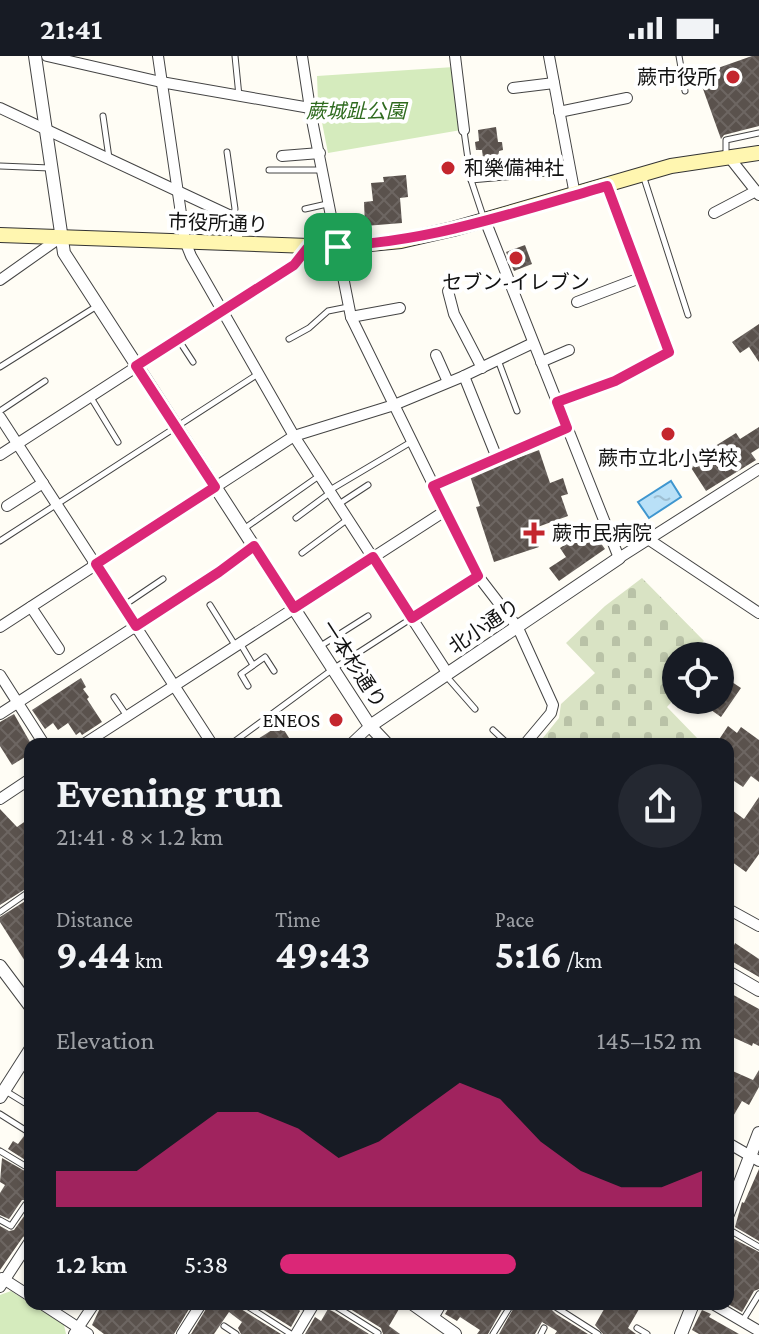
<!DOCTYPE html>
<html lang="en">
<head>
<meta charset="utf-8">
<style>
	:root { --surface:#171b24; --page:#242831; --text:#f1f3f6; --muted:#9ea1a6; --accent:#db2777 }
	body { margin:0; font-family:"Crimson Pro","Noto Sans JP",serif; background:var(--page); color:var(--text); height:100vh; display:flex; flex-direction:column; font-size:30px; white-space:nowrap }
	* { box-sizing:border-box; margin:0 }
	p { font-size:26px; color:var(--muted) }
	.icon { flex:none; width:44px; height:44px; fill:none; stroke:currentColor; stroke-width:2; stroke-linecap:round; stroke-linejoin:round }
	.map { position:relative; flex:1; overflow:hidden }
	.details { position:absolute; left:24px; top:682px; width:710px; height:572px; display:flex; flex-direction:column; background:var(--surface); border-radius:16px; box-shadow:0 2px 6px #0004 }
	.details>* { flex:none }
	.controls { position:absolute; left:662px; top:586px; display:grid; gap:16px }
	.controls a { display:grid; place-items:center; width:72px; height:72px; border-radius:50%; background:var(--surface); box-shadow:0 2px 6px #0004; font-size:40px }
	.pin { position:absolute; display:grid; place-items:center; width:68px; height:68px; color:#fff; margin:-34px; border-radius:16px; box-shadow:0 4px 12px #0006 }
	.round { display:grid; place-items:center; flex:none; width:84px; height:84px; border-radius:42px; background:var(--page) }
	.headline { display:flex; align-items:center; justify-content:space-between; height:136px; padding:0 32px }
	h1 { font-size:44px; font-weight:700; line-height:60px }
	.metrics { display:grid; grid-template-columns:repeat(3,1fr); gap:12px; height:136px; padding:8px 32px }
	.metrics div { display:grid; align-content:center }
	.metrics b { font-size:40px; font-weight:700 }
	.metrics small { font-size:22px; font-weight:400 }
	.metrics p { font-size:22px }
	.chart { height:224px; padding:16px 32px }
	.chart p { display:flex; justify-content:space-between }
	.chart svg { width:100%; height:144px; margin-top:8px; fill:var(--accent); opacity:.7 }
	ul { padding:0 32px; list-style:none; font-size:26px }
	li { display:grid; grid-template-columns:128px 96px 1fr; align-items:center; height:60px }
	li i { height:20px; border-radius:10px; background:var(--accent) }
	.status { display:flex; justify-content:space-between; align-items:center; height:56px; padding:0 40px; background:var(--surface); direction:ltr }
	.status svg { height:22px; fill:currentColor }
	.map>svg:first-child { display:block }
</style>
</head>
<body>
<div class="status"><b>21:41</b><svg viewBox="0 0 49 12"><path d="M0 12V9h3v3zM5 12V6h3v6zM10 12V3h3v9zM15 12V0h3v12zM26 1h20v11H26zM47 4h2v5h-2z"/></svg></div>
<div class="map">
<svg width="759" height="1278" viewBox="0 0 759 1278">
	<defs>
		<pattern id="cemetery-stones" width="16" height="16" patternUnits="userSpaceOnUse" patternTransform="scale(2)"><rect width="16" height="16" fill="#d9e3c4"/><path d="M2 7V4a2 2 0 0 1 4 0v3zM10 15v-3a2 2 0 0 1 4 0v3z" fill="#b9c2a7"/></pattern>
		<pattern id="water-ripples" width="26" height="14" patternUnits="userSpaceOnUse" patternTransform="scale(2)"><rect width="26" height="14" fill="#b9e0f7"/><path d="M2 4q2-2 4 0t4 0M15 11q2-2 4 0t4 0" fill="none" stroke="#9ebfd3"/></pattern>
		<pattern id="building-cross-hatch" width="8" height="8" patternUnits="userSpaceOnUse" patternTransform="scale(2)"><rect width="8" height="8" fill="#5a524d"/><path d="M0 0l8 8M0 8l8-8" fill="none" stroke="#6d6662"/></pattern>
	</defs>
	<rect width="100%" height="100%" fill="#fffdf5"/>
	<!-- cemetery -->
	<polygon fill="url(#cemetery-stones)" points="642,522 704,585 694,594 699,600 676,600 676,641 667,651 699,684 696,688 538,688 559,662 561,648 595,617 566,587 605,550"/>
	<!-- park -->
	<g fill="#d5ebbd">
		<polygon points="454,11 461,74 328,97 318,46 317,20"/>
		<polygon points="11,1235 64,1269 66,1278 0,1278 0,1239"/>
	</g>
	<!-- water -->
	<polygon fill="url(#water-ripples)" stroke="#3f96cf" stroke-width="2" points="671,425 681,441 649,462 638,446"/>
	<!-- building -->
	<g fill="url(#building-cross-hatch)">
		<polygon points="752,0 759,0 759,70 724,79 721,83 698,19"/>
		<polygon points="496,71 498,86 502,86 503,94 499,95 498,101 483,102 482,94 476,94 475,86 479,85 478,74"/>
		<polygon points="406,119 408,141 400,142 402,167 365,170 364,146 373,145 371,127 384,126 383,121"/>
		<polygon points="525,189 532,208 514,215 506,196"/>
		<polygon points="759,268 759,306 749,291 740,297 732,286"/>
		<polygon points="759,371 759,392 751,397 756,404 706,435 688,407 736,377 740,383"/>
		<polygon points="539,394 550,427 563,422 568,438 561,440 568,460 532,473 539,491 494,506 476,451 480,450 470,420"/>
		<polygon points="590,472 605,493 559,525 549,512 566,501 560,492"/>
		<polygon points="720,618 741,632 721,661 697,644 720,644"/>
		<polygon points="81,622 86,631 83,633 89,641 87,643 102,666 82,679 80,676 76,679 68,667 58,674 53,667 45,673 32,654"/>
		<polygon points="14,658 30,686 30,698 12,709 0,690 0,666"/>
		<polygon points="728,670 737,677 741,671 759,684 759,726 751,720 743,731 728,721 728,688 716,688"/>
		<polygon points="275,672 284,674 291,685 286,688 250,688"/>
		<polygon points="759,741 759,798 746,816 728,803 728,784 734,775 728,771 728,751 744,763"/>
		<polygon points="0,753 17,771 30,762 30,830 0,849"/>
		<polygon points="30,842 30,913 0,866 0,861"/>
		<polygon points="735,887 759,903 759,921 728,903 728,890 733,892"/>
		<polygon points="728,936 759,953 759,990 753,987 752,990 728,979"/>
		<polygon points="728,1013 753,1024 759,1014 759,1031 749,1049 742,1045 728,1069"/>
		<polygon points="24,1080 30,1082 30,1107 8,1093 13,1085 18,1088"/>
		<polygon points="2,1102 30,1118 30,1144 22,1144 9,1163 0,1159 0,1137 5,1129 0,1126"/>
		<polygon points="759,1113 759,1185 735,1171 742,1146 744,1147"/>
		<polygon points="30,1152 30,1177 23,1181 0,1214 0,1170 9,1175 14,1174"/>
		<polygon points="732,1182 759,1196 759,1233 754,1235 742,1256 728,1248 728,1188"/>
		<polygon points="102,1248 110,1251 113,1248 192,1248 174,1278 104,1278 92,1269"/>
		<polygon points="209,1248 239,1248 241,1253 281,1278 241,1278 238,1272 242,1266 229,1256 214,1278 191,1278"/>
		<polygon points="254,1248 294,1248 300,1255 291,1271"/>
		<polygon points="342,1248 393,1248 399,1253 389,1270 400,1278 383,1278 381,1272"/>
		<polygon points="451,1248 505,1248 488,1278 477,1278 480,1274 460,1261 457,1265 445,1258"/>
		<polygon points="516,1248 546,1248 556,1258 588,1278 555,1278 557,1275 542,1266 535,1278 499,1278"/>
		<polygon points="607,1248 642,1248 628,1272 636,1278 603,1278 595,1269"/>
		<polygon points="328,1253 334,1256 369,1278 305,1278 315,1261 321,1265"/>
		<polygon points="702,1254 711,1258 709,1261 739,1278 699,1278 692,1274"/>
	</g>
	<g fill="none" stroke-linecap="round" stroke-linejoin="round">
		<defs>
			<g id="service">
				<polyline points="235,0 239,40"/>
				<polyline points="679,0 685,35"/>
				<polyline points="103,60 109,102"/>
				<polyline points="464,75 471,124 484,163"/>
				<polyline points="227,96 235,153 233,161"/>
				<polyline points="726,100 726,84 759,77"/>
				<polyline points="0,110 50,112"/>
				<polyline points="269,114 320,114"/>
				<polyline points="643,119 688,259"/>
				<polyline points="471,124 569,115"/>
				<polyline points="305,153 327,148"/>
				<polyline points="178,283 193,306"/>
				<polyline points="289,283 309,272 328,255 348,251"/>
				<polyline points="498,304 517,355"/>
				<polyline points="0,311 97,250"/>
				<polyline points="90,340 118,386"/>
				<polyline points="0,355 45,325"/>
				<polyline points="433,430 566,372"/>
				<polyline points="330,434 411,386"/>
				<polyline points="339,448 368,429"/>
				<polyline points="296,462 331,436"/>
				<polyline points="245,472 319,420"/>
				<polyline points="0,485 258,318"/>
				<polyline points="302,497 348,463"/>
				<polyline points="210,549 235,589"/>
				<polyline points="123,550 163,523"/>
				<polyline points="136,570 219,516 253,490"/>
				<polyline points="240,587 253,609"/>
				<polyline points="319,591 368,560"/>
				<polyline points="447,621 475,653"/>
				<polyline points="248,630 241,618 265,601 274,615"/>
				<polyline points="114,641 127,660"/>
				<polyline points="493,674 508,688"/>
				<polyline points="231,688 333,613 477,520"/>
				<polyline points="0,856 30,835"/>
				<polyline points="4,1034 30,1050"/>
				<polyline points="0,1058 30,1077"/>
				<polyline points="0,1095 30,1113"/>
				<polyline points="0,1164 11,1170 26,1148"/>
				<polyline points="728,1173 759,1191"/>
				<polyline points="244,1248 291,1278"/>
				<polyline points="299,1248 309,1254"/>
				<polyline points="332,1248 378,1277"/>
				<polyline points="551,1248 598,1278"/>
				<polyline points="743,1264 759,1238"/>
				<polyline points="224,1270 236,1278"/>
				<polyline points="637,1272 647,1278"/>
				<polyline points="493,1278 511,1249"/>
				<polyline points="541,1278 544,1272"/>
			</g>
			<g id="minor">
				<polyline points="47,0 161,26 310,52"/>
				<polyline points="158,0 185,185 191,200 294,380 448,618"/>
				<polyline points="302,0 311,59 351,261 478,520 518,572 553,649 551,657 525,688"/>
				<polyline points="455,0 464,74"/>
				<polyline points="549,0 575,139"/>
				<polyline points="513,32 554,27"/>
				<polyline points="0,52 233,161 237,169 237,187"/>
				<polyline points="559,56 627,42"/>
				<polyline points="282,100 320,97"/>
				<polyline points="729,101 759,139"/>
				<polyline points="714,157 756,135"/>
				<polyline points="485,164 619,502 759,413"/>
				<polyline points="0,224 61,181"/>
				<polyline points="448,235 454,258 482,312"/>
				<polyline points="577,246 640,222"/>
				<polyline points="351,261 400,252"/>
				<polyline points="436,299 448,326"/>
				<polyline points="541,306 569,294"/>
				<polyline points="464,320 497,402"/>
				<polyline points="557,346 615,325 669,296 607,130"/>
				<polyline points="0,361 212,688"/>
				<polyline points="0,399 294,209 309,190"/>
				<polyline points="7,450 43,427"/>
				<polyline points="648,483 759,557"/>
				<polyline points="31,551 59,593"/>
				<polyline points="0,571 294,380 394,349 464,320 533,287"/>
				<polyline points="0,619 44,688"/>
				<polyline points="0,658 136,570"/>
				<polyline points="84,688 445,455"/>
				<polyline points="351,688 370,670"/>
				<polyline points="0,743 30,723"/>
				<polyline points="728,853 759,870"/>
				<polyline points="728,1087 759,1105"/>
				<polyline points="2,1222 30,1240"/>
				<polyline points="0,1231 30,1185"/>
				<polyline points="42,1248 88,1278"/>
				<polyline points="713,1248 759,1275"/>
				<polyline points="433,1262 441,1248"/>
				<polyline points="74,1278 94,1248"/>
				<polyline points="182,1278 201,1248"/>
				<polyline points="296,1278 314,1248"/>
			</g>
			<g id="tertiary">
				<polyline points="35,0 64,197 370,670 387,688"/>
				<polyline points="370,670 619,502"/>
				<polyline points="0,910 30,950"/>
				<polyline points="728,916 759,934"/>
				<polyline points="0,1041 30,994"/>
				<polyline points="728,1158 759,1077"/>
				<polyline points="413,1248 455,1278"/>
				<polyline points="681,1278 693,1248"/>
			</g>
			<polyline id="secondary" points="0,179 309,190 370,188 401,185 453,173 671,110 759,97"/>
		</defs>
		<!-- service casing -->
		<use href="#service" stroke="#444" stroke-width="7"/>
		<!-- minor casing -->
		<use href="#minor" stroke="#444" stroke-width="12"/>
		<!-- tertiary casing -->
		<use href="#tertiary" stroke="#444" stroke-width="14"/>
		<!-- secondary casing -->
		<use href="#secondary" stroke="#333" stroke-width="16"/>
		<!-- service -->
		<use href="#service" stroke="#fff" stroke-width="5"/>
		<!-- minor -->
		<use href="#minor" stroke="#fff" stroke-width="10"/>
		<!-- tertiary -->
		<use href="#tertiary" stroke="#fff" stroke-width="12"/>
		<!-- secondary -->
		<use href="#secondary" stroke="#fff6b0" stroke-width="14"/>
	</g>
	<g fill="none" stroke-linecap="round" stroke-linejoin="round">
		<defs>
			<path id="route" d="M 607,130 L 669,296 L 615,325 L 557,346 L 567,372 L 433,430 L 478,520 L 412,562 L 373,501 L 294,552 L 254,490 L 219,516 L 136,570 L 96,508 L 215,431 L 136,310 L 294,209 L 309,190 C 412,192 509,158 607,130 Z"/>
		</defs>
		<!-- route casing -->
		<use href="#route" stroke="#fff" stroke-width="16"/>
		<!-- route -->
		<use href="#route" stroke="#db2777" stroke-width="10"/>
	</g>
	<!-- markers -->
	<g fill="#c4262e" stroke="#fff" stroke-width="3">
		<circle cx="733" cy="21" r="8"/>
		<circle cx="448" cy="112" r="8"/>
		<circle cx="516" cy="202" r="8"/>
		<circle cx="668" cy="378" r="8"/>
		<path d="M530 465h8v8h8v8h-8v8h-8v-8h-8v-8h8z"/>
		<circle cx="336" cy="664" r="8"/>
	</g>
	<g text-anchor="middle" stroke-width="8" stroke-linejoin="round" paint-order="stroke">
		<!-- poi labels -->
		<g font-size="20" fill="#111" stroke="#fff" text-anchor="end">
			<text x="717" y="28">蕨市役所</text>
			<text x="464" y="119" text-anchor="start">和樂備神社</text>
			<text x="516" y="233" text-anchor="middle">セブン-イレブン</text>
			<text x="668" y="409" text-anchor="middle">蕨市立北小学校</text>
			<text x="552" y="484" text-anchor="start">蕨市民病院</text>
			<text x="320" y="671">ENEOS</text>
		</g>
		<!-- park labels -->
		<g font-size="20" font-style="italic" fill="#2f6b1f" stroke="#fff">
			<text x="356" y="62">蕨城趾公園</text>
		</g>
		<!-- street labels -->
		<g font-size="20" fill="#111" stroke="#fff">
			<text transform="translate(218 167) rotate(2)" y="7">市役所通り</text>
			<text transform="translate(484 570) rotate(-34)" y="7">北小通り</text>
			<text transform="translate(354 608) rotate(57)" y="7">一本杉通り</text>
		</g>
	</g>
</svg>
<div class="controls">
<a><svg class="icon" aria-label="locate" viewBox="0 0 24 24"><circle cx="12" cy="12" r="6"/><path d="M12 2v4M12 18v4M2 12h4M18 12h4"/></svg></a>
</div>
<div class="pin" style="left:338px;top:191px;background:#1e9e55"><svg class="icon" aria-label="arrive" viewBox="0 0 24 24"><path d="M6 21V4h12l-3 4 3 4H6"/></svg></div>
<section class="details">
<div class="headline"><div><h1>Evening run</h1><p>21:41 · 8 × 1.2 km</p></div><a class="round"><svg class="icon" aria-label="share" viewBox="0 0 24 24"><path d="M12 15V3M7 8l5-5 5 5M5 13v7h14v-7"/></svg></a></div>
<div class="metrics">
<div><p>Distance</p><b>9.44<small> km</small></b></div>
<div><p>Time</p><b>49:43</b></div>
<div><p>Pace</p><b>5:16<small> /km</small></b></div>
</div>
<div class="chart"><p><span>Elevation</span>145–152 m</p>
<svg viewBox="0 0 160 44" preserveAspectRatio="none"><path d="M0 44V33L10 33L20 33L30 24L40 15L50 15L60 20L70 29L80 24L90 15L100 6L110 11L120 24L130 33L140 38L150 38L160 33V44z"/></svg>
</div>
<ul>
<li><b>1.2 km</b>5:38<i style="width:56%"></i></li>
</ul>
</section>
</div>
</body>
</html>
